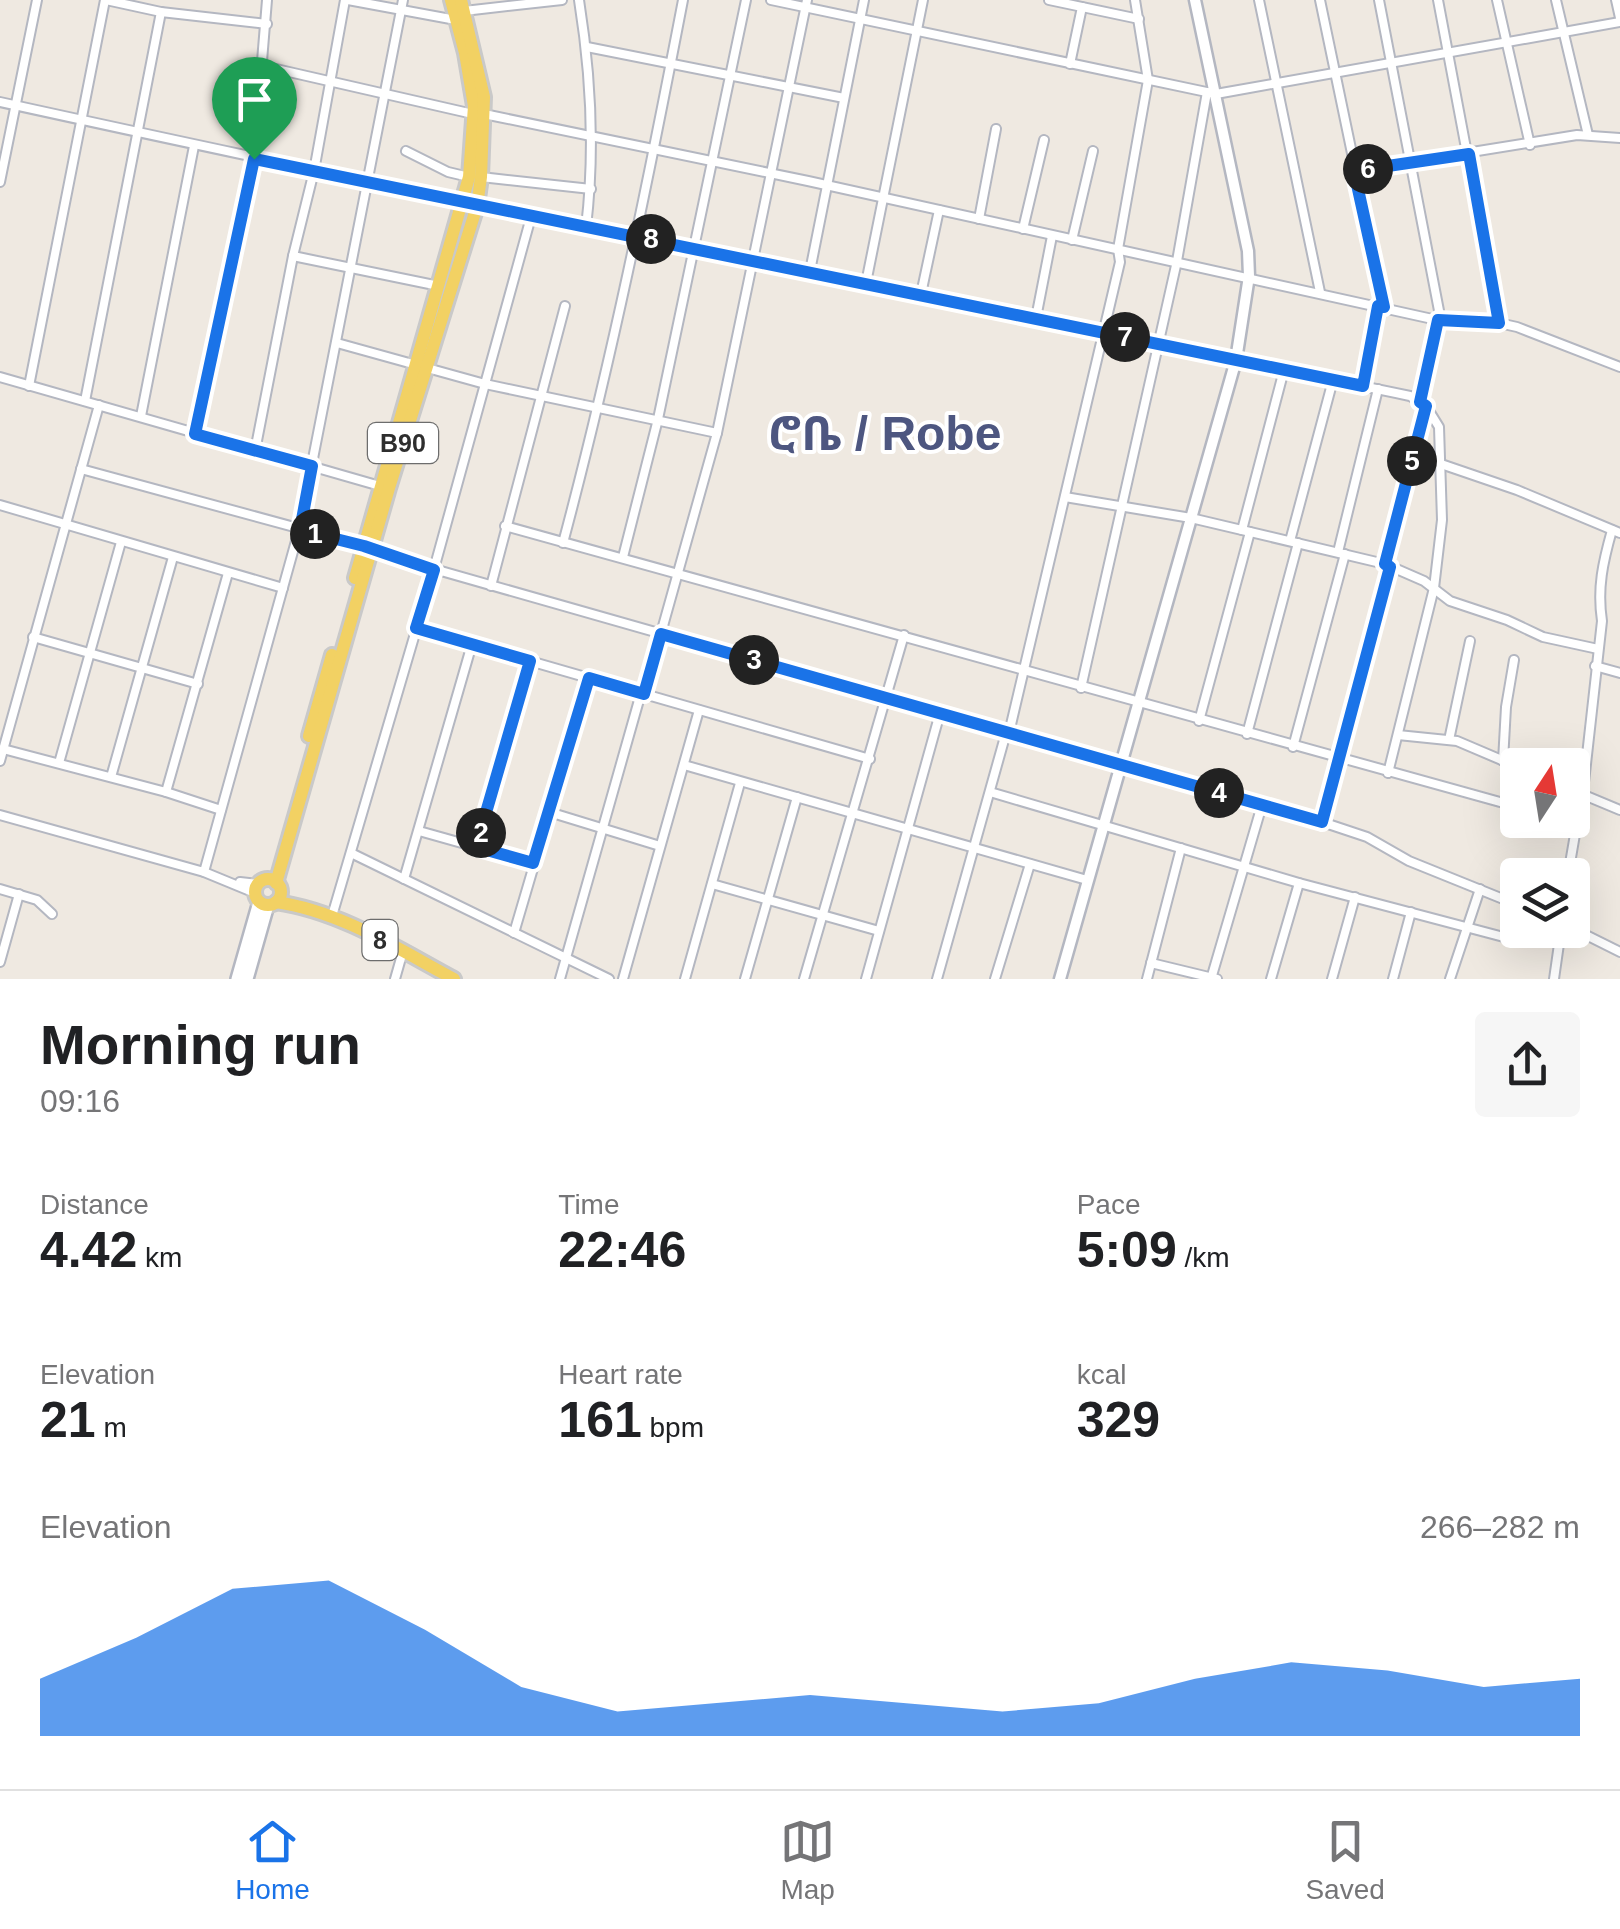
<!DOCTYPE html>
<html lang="en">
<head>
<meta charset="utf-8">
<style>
	:root { --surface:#fff; --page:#f6f6f6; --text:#202124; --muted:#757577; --line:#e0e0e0; --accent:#1a73e8 }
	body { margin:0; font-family:Arial,"Noto Sans Ethiopic",sans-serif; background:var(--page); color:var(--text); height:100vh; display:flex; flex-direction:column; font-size:38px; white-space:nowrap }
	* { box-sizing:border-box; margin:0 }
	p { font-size:32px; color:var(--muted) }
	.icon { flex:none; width:55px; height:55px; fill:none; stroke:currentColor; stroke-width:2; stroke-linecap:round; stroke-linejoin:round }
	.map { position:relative; height:979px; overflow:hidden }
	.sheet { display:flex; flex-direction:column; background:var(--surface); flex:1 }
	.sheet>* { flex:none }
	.needle { width:65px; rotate:12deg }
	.tools { position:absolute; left:1500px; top:748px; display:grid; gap:20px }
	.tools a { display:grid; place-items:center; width:90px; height:90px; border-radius:10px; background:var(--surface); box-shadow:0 10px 40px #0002; font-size:50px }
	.pin { position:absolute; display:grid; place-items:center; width:85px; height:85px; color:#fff; margin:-102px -42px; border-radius:50% 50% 50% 0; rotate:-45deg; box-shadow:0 0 10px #0007 }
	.pin .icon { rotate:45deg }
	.km { position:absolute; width:50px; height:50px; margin:-25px; border-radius:50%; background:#222; color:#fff; font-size:28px; line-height:50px; text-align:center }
	.round { display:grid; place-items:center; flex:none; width:105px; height:105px; border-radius:10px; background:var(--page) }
	.headline { display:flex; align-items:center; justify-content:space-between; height:170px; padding:0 40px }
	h1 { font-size:55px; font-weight:800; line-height:75px }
	.stats { display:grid; grid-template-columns:repeat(3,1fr); gap:15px; height:170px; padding:10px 40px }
	.stats div { display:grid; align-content:center }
	.stats b { font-size:50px; font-weight:800 }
	.stats small { font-size:28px; font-weight:400 }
	.stats p { font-size:28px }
	.chart { height:280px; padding:20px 40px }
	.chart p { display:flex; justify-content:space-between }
	.chart svg { width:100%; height:180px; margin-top:10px; fill:var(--accent); opacity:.7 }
	.dock { display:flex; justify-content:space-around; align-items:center; height:140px; border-top:2px solid var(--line); background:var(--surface); font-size:28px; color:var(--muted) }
	.dock a { display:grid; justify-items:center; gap:5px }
	.dock .current { color:var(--accent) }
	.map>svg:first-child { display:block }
</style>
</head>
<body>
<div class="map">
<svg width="1620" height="979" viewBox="0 0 1620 979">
	<rect width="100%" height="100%" fill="#efe9e1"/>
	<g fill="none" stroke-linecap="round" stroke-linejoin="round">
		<defs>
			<g id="minor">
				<polyline points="106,0 161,12 267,24"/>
				<polyline points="348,0 456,20"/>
				<path d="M 579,0 C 591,75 595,152 586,227"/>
				<polyline points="771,0 1216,94 1620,22"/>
				<polyline points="1049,0 1139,19"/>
				<polyline points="1259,0 1320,292"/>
				<polyline points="1320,0 1384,307"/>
				<polyline points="1379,0 1441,321"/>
				<polyline points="1438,0 1499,323"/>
				<polyline points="1497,0 1530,145"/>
				<polyline points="1556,0 1588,135"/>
				<polyline points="1616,0 1620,18"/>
				<polyline points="464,11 562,0"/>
				<polyline points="587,47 844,98"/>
				<polyline points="1070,64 1082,7"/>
				<polyline points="263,66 473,114"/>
				<path d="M 0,102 C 469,205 940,299 1410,396 L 1426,406 L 1439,427 L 1442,520 L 1434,588 L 1388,773"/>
				<polyline points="484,114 808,181 1446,322 1499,323 1517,327 1620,367"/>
				<polyline points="406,151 448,172 469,177"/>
				<polyline points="1354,171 1577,135 1620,138"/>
				<polyline points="481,177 591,189"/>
				<polyline points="0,182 37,0"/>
				<polyline points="979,219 996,129"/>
				<polyline points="1023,229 1044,140"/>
				<polyline points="1072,240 1093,151"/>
				<polyline points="293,256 439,286"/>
				<polyline points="810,271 864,0"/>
				<polyline points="866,283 923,0"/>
				<polyline points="921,294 939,210"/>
				<polyline points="1036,318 1052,236"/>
				<polyline points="337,343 485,384 717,433"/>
				<polyline points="0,377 380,486"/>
				<polyline points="29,386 105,0"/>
				<polyline points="1363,386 1378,306"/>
				<polyline points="85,401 161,12"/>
				<polyline points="1419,402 1437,320"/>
				<polyline points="141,416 194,146"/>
				<polyline points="195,435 254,159 267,0"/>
				<polyline points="255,451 293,256 314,171 345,0"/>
				<polyline points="1441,464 1517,490 1620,533"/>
				<polyline points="81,469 364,546 434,569 1322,822 1367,837 1409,861 1518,905"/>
				<polyline points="1065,497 1191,518 1385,564 1424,581 1450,601 1507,620 1543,637 1598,649"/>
				<polyline points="0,505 283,588"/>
				<polyline points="505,526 1518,807"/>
				<polyline points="1242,530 1284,370"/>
				<polyline points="1290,541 1333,380"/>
				<path d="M 563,543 C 611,363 648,182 683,0"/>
				<polyline points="1338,552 1378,389"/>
				<polyline points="623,557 658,419 746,0"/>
				<polyline points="1385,564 1426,406"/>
				<polyline points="491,586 565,306"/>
				<polyline points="415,628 870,759"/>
				<polyline points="33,637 198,684"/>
				<polyline points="1595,666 1620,673"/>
				<polyline points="1081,688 1177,261 1207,92"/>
				<polyline points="644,694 717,433 807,0"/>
				<polyline points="1199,721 1250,532"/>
				<polyline points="1009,733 1120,262 1118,249 1148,80 1135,0"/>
				<polyline points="1247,734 1298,543"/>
				<polyline points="1398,735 1457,741 1518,767"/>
				<polyline points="1449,740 1470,641"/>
				<polyline points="1293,747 1345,554"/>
				<polyline points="3,749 166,792 221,810"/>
				<polyline points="0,761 99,405"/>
				<polyline points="1503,761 1506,707 1514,660"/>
				<polyline points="59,763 121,542"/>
				<polyline points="684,765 1087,880"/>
				<polyline points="111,777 173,557"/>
				<polyline points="1572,790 1620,810"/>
				<polyline points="166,792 228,573"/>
				<polyline points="990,792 1299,883 1515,940"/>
				<polyline points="549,812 660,846"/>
				<polyline points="0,815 204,872 255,893"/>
				<polyline points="1322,822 1390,567"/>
				<polyline points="419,831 533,863"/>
				<polyline points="476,847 530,661"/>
				<polyline points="351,853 609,979"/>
				<polyline points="204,872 299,530 403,0"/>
				<path d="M 1568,875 L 1584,782 L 1602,621 C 1597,588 1603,562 1612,530"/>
				<polyline points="404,879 472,644"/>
				<polyline points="240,882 259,884"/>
				<polyline points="712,884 879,931"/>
				<polyline points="0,889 37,900 52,914"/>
				<polyline points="332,916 434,569 531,217"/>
				<polyline points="1572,928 1620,952"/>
				<polyline points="514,933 589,678"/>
				<polyline points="0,962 19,894"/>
				<polyline points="1151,963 1217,979"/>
				<polyline points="395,979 403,951"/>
				<polyline points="560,979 641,693"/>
				<polyline points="623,979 699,710"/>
				<polyline points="685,979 740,783"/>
				<polyline points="745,979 797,797"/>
				<polyline points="804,979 904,635"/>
				<polyline points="866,979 940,713"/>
				<polyline points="937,979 1006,733"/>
				<polyline points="995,979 1030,864"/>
				<polyline points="1147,979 1181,848"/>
				<polyline points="1211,979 1262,805"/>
				<polyline points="1271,979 1299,883"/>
				<polyline points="1332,979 1355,897"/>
				<polyline points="1393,979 1411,912"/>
				<polyline points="1450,979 1480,889"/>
				<polyline points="1554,979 1561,930"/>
			</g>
			<polyline id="tertiary" points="1060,979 1236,360 1249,276 1248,251 1195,0"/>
			<g id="secondary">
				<polyline points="237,979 259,902"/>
				<polyline points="247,979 268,905"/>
			</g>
			<g id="primary">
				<polyline points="355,578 469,177 474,106 465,53 451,0"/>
				<polyline points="309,736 332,655"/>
				<circle cx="268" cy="892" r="13"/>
				<polyline points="276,883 389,488 477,206 481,177 484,97 461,0"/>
				<path d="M 276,902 C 340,911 398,949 454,979"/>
			</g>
		</defs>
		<!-- minor casing -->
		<use href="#minor" stroke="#b4b7c1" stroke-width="12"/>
		<!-- tertiary casing -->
		<use href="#tertiary" stroke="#b4b7c1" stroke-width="15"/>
		<!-- secondary casing -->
		<use href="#secondary" stroke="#b4b7c1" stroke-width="16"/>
		<!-- primary casing -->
		<use href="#primary" stroke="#c9c9c9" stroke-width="18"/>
		<!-- minor -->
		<use href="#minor" stroke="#fff" stroke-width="8"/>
		<!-- tertiary -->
		<use href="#tertiary" stroke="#fff" stroke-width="10"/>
		<!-- secondary -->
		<use href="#secondary" stroke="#fff" stroke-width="11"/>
		<!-- primary -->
		<use href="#primary" stroke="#f2d163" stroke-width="12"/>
	</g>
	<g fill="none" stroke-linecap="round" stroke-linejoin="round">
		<defs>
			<polygon id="route" points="1469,154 1499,323 1438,320 1420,402 1426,406 1385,564 1390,567 1322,822 661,634 644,694 589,678 533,863 476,847 530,661 416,628 434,570 364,546 300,530 312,466 195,434 254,159 1363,386 1378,306 1384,307 1354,171"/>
		</defs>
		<!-- route casing -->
		<use href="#route" stroke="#fff" stroke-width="20"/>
		<!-- route -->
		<use href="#route" stroke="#1a73e8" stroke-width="12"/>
	</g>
	<g text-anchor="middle" stroke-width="8" stroke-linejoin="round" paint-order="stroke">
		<!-- shield labels -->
		<g fill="#fff" stroke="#6d6d6d" stroke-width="2.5">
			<rect x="368" y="423" width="70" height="40" rx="8"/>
			<rect x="362.5" y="920" width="35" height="40" rx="8"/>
		</g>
		<g font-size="25" font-weight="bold" fill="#2e2e2e">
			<text x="403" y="452">B90</text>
			<text x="380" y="949">8</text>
		</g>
		<!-- town labels -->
		<g font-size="48" font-weight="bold" fill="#4d5680" stroke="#fff">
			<text x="885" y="450">ሮቤ / Robe</text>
		</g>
	</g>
</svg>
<div class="tools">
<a><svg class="needle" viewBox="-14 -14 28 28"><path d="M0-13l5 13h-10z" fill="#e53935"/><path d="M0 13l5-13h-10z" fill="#757577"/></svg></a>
<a><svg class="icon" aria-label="layers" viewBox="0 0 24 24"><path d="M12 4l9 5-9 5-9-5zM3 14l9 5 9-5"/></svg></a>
</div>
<div class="pin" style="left:254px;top:159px;background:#1e9e55"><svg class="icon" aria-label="arrive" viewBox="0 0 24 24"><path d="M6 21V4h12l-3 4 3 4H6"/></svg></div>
<b class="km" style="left:315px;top:534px">1</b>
<b class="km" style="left:481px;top:833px">2</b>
<b class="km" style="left:754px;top:660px">3</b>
<b class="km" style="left:1219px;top:793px">4</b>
<b class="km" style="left:1412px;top:461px">5</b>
<b class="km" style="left:1368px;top:169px">6</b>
<b class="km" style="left:1125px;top:337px">7</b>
<b class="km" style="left:651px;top:239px">8</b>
</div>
<section class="sheet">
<div class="headline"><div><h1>Morning run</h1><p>09:16</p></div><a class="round"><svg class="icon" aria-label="share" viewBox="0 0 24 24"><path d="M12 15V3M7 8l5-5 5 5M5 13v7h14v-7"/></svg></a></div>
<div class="stats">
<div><p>Distance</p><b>4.42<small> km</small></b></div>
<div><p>Time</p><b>22:46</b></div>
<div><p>Pace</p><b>5:09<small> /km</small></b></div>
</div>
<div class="stats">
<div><p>Elevation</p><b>21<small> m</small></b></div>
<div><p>Heart rate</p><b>161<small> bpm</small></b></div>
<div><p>kcal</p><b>329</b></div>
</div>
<div class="chart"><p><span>Elevation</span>266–282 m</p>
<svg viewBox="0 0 160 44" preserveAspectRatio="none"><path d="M0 44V30L10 20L20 8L30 6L40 18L50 32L60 38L70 36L80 34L90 36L100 38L110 36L120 30L130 26L140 28L150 32L160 30V44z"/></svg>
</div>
</section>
<nav class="dock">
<a class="current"><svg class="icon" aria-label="home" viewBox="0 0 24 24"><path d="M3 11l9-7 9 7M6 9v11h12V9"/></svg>Home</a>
<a><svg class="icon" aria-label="map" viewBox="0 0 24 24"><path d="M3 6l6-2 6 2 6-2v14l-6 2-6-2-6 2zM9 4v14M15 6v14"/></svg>Map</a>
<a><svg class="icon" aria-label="saved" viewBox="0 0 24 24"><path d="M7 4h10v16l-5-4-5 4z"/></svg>Saved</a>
</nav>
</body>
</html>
